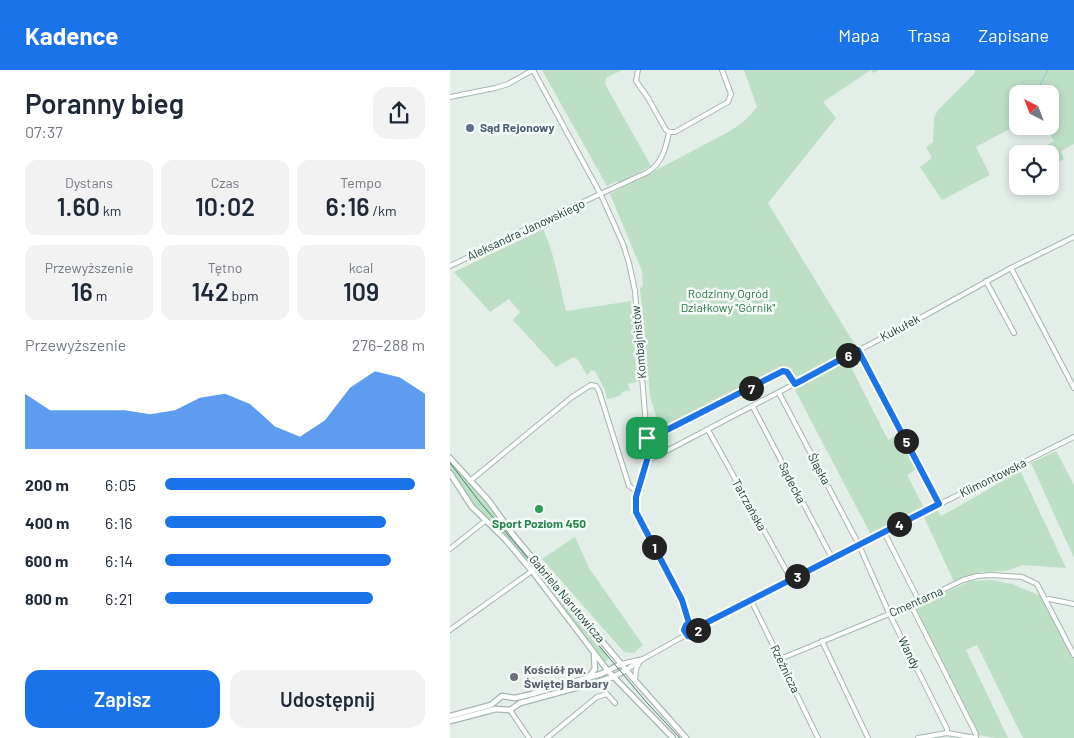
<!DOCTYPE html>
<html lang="pl">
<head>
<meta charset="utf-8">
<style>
	:root { --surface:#fff; --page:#f2f2f3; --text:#1f2937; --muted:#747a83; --accent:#1a73e8 }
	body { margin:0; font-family:Barlow,sans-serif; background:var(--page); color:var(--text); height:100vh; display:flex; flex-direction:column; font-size:19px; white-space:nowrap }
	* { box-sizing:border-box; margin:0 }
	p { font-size:16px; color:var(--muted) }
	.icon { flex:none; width:28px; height:28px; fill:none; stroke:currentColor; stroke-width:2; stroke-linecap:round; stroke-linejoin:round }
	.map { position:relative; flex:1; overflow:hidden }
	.panel { display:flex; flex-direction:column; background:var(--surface); width:450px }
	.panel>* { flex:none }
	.needle { width:32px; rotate:318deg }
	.controls { position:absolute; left:559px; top:15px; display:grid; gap:10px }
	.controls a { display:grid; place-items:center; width:50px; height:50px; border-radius:10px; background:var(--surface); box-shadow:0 2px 8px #0003; font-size:25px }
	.pin { position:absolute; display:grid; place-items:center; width:42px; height:42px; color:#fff; margin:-21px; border-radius:10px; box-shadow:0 2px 8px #0006 }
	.km { position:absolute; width:25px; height:25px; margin:-12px; border-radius:50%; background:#222; color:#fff; font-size:14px; line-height:25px; text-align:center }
	.round { display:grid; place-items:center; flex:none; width:52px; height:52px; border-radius:15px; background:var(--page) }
	.head { display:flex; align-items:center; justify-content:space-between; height:85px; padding:0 25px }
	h1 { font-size:28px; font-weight:600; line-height:38px }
	.figures { display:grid; grid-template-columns:repeat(3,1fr); gap:8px; height:85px; padding:5px 25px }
	.figures div { display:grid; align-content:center; border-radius:12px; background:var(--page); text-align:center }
	.figures b { font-size:25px; font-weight:600 }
	.figures small { font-size:14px; font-weight:400 }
	.figures p { font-size:14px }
	.chart { height:140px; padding:10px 25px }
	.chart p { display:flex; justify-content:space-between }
	.chart svg { width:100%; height:90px; margin-top:5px; fill:var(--accent); opacity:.7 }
	.primary-button { display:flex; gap:10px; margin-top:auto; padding:10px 25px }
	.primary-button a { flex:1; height:58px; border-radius:15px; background:var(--accent); color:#fff; font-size:20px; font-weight:600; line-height:58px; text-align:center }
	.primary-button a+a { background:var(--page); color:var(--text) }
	ul { padding:0 25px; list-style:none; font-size:16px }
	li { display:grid; grid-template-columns:80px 60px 1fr; align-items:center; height:38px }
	li i { height:12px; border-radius:6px; background:var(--accent) }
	header { display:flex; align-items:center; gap:30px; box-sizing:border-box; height:70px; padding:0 25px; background:var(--accent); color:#fff }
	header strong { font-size:24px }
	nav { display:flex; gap:28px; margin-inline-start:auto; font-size:18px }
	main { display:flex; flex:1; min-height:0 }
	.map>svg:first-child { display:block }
</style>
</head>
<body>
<header>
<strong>Kadence</strong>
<nav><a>Mapa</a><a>Trasa</a><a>Zapisane</a></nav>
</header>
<main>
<section class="panel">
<div class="head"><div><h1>Poranny bieg</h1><p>07:37</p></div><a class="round"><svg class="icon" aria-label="share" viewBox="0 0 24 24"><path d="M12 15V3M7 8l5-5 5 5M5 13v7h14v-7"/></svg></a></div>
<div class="figures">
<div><p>Dystans</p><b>1.60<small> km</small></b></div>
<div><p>Czas</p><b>10:02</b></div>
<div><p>Tempo</p><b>6:16<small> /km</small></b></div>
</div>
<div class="figures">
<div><p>Przewyższenie</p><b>16<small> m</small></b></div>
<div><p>Tętno</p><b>142<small> bpm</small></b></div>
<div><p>kcal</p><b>109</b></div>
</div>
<div class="chart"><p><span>Przewyższenie</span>276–288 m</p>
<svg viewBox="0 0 160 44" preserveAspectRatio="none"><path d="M0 44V17L10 25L20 25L30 25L40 25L50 27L60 25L70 19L80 17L90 22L100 33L110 38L120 30L130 14L140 6L150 9L160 17V44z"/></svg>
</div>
<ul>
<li><b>200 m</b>6:05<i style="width:96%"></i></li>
<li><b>400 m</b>6:16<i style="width:85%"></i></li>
<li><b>600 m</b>6:14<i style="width:87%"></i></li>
<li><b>800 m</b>6:21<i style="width:80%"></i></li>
</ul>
<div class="primary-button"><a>Zapisz</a><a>Udostępnij</a></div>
</section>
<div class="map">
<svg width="624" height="668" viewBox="0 0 624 668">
	<rect width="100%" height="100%" fill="#e4eee9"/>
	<!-- green -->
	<g fill="#bcdfc6">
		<polygon points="92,0 172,0 156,8 155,14 201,96 168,114 167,111 157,116"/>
		<path d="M 294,0 L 429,0 L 423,3 L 421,0 L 373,32 L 386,48 L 318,133 L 407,278 L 349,307 L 342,303 L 337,296 L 211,362 L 200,326 L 190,218 L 193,215 L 192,201 L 160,124 L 273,65 C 286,58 298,49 307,37 Z"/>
		<polygon points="525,0 624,0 624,74 611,81 614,89 600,96 600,84 581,84 604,71 595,56 600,56 600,24 568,24 567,55 526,77 540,105 492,130 470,97 482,88 476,77 483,72 484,48 488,40 524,4"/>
		<path d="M 93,159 C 105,185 109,213 116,241 L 181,231 L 187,312 L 178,314 L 180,320 L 172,322 L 170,326 L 157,329 L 155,320 L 145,301 L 142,300 L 137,305 L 128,290 L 124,287 L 106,297 L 63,250 L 70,242 L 59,229 L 40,242 L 4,202 Z"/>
		<polygon points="397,289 438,370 449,364 467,399 457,405 474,438 421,465 344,318"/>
		<polygon points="606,381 624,415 624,488 581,393"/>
		<polygon points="0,391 32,426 74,482 144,565 142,567 160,588 155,592 126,558 86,502 60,471 38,451 22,433 0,400"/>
		<polygon points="570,400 616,498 573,495 555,501 534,502 533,501 504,512 474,447 487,440 491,446 522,429"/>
		<polygon points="125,467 139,498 193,575 184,583 174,582 92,489"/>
		<polygon points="541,510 562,514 591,526 615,573 624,588 624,668 573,668 527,575 516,580 558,668 546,668 528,665 464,536 521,511"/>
	</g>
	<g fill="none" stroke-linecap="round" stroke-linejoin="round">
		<!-- stream -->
		<polyline stroke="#8bc8d4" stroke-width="1" points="585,24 598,0"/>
		<defs>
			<g id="minor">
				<path d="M 83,0 L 151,125 L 173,174 L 179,193 L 185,221 L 197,368 C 197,378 197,387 195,397 C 191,417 180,429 190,451 L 231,530 L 239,553"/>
				<polyline points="0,27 45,18 58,14 83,0"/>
				<polyline points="219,62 225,62 278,32 281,24 272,0"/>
				<path d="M 0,196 L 107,144 L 198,102 C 212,93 216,78 219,62 L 216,60 L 198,28 L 186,11 L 188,0"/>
				<polyline points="561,198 624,318"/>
				<polyline points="536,211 564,263"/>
				<polyline points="408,280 489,434"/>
				<polyline points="329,323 409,475 439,543 497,659 497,663"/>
				<polyline points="303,337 382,488"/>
				<polyline points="258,360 341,509"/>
				<polyline points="197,368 203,367 333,301 337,302 345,314"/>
				<polyline points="197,390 203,388 474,246 561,198 624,167"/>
				<polyline points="20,411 122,327 141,315 146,316 149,321 179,416 187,421"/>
				<polyline points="434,462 469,531"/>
				<polyline points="0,479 35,451"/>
				<polyline points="301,530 368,668"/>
				<polyline points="596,530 599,529 624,534"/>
				<polyline points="461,535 526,664 525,668"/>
				<polyline points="248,557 434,462 624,367"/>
				<polyline points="0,560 82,501"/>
				<path d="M 236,565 C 240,568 244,567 247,563 L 248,557"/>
				<polyline points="236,565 234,558 239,553"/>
				<polyline points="372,571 418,668"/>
				<polyline points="330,589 461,535 513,510 527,506 542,505 572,507 587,514 624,585"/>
				<polyline points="171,594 193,589 236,565"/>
				<polyline points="176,600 193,589"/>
				<polyline points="185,611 186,599 189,593"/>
				<polyline points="60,640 79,668"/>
				<polyline points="97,668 147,627 157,624 165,633"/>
				<polyline points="468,668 497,663 526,668"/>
			</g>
			<g id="tertiary">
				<polyline points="0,388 39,431 64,466 182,607 236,668"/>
				<polyline points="0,403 22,437 55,469 82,501 158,601 223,668"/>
				<polyline points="138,608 145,599 144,586"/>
				<polyline points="0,646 41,635 52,626 65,628 82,624 151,604 171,594"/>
				<polyline points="0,651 46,639 60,640 70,633 151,611 163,607 176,600"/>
			</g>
		</defs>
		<!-- minor casing -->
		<use href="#minor" stroke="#a6b6b0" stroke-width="6"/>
		<!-- tertiary casing -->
		<use href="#tertiary" stroke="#a6b6b0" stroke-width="7"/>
		<!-- minor -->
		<use href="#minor" stroke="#fff" stroke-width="4"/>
		<!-- tertiary -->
		<use href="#tertiary" stroke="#fff" stroke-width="4.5"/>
		<!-- tram -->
		<polyline stroke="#5d7b73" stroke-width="1" points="0,393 29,431 95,508 140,565 198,634 230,668"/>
	</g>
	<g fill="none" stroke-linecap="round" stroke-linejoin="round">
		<defs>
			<polygon id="route" points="408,280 489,434 248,557 246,565 242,567 238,566 234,560 236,555 239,553 232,530 186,442 186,427 197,390 197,368 203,367 333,301 337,302 345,314"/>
		</defs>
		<!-- route casing -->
		<use href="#route" stroke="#fff" stroke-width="10"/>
		<!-- route -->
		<use href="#route" stroke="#1a73e8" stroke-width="6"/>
	</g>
	<!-- markers -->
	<circle fill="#5c6f8a" stroke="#f4faf7" stroke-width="2" cx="20" cy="58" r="5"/>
	<circle fill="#2e9e5b" stroke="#f4faf7" stroke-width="2" cx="89" cy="439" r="5"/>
	<circle fill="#6b7280" stroke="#f4faf7" stroke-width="2" cx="64" cy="607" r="5"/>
	<g text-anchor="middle" stroke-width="5" stroke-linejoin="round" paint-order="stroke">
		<!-- service labels -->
		<g font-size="12" font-weight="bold" fill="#4e5e75" stroke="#f4faf7" text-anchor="start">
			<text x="30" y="62">Sąd Rejonowy</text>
		</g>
		<!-- street labels -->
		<g font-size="12" fill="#224038" stroke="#f4faf7">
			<text transform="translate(76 160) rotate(-25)" y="4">Aleksandra Janowskiego</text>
			<text transform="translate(450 258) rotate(-28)" y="4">Kukułek</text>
			<text transform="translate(189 272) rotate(-95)" y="4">Kombajnistów</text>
			<text transform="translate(369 399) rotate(62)" y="4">Śląska</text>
			<text transform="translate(543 408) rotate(-26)" y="4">Klimontowska</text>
			<text transform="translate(342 413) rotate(63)" y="4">Sądecka</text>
			<text transform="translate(299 435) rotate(61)" y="4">Tatrzańska</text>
			<text transform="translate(117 529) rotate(50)" y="4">Gabriela Narutowicza</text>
			<text transform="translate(466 532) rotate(-24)" y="4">Cmentarna</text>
			<text transform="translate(459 583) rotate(64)" y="4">Wandy</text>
			<text transform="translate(335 599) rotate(64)" y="4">Rzeźnicza</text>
		</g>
		<!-- park labels -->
		<g font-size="12" fill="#2b7849" stroke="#f4faf7">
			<text x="278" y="228">Rodzinny Ogród<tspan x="278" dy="14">Działkowy "Górnik"</tspan></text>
		</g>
		<!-- leisure labels -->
		<g font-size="12" font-weight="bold" fill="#27864d" stroke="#f4faf7">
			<text x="89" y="458">Sport Poziom 450</text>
		</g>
		<!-- worship labels -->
		<g font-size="12" font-weight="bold" fill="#5b616d" stroke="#f4faf7" text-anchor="start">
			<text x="74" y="604">Kościół pw.<tspan x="74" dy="14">Świętej Barbary</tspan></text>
		</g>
	</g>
</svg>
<div class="controls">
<a><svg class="needle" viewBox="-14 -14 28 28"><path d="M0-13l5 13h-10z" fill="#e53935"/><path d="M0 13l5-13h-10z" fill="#747a83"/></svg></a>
<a><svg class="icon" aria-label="locate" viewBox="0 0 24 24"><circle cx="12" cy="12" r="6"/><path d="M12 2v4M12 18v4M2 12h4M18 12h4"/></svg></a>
</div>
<div class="pin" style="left:197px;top:368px;background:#1e9e55"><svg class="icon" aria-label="arrive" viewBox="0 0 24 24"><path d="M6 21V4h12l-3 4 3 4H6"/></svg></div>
<b class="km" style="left:204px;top:477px">1</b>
<b class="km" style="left:248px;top:560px">2</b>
<b class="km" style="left:347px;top:506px">3</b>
<b class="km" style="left:449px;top:454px">4</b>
<b class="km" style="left:456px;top:371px">5</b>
<b class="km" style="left:398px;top:285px">6</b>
<b class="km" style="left:301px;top:318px">7</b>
</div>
</main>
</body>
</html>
